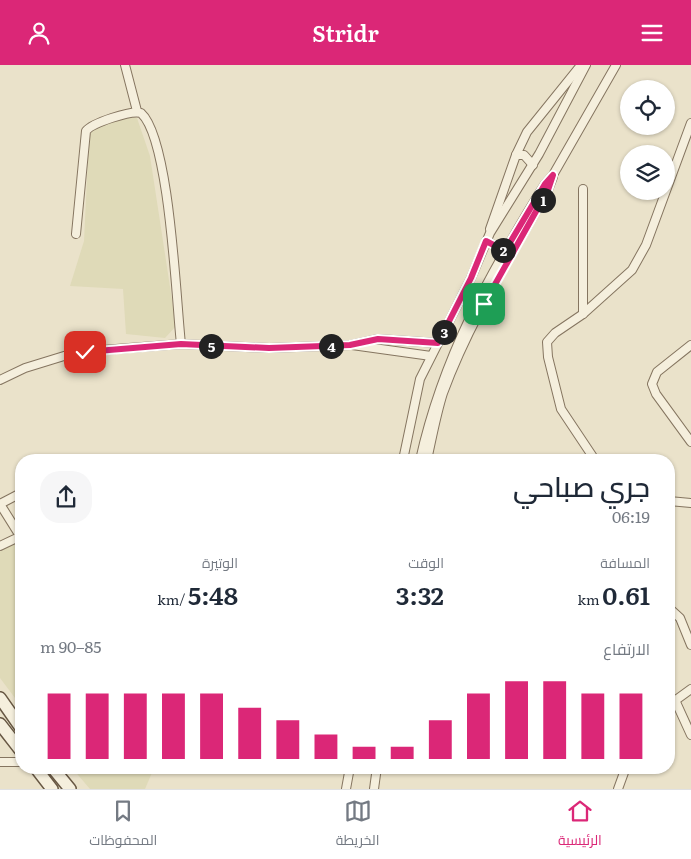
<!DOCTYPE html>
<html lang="ar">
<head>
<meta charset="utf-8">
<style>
	:root { --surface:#fff; --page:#f6f6f7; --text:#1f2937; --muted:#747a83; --line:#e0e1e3; --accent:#db2777 }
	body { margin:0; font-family:Literata,Cairo,serif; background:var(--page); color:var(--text); direction:rtl; height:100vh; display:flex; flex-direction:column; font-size:19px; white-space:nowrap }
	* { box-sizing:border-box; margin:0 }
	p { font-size:16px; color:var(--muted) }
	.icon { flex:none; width:28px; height:28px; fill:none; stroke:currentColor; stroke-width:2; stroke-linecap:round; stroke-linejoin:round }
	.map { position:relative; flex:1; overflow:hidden; direction:ltr }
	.details { position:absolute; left:15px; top:389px; width:660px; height:320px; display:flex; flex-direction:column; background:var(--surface); border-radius:20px; box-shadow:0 1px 4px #0004; direction:rtl }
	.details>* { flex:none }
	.controls { position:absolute; left:620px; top:15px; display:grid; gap:10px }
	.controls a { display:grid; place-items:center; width:55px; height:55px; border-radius:50%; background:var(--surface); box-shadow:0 1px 4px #0004; font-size:25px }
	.pin { position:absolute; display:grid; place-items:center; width:42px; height:42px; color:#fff; margin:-21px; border-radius:10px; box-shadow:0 2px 8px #0006 }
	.km { position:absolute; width:25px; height:25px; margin:-12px; border-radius:50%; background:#222; color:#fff; font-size:14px; line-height:25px; text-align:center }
	.round { display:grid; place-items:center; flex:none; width:52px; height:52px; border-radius:20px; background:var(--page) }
	.head { display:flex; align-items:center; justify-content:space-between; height:85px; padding:0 25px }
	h1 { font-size:28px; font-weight:600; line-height:38px }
	.figures { display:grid; grid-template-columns:repeat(3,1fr); gap:8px; height:85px; padding:5px 25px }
	.figures div { display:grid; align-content:center }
	.figures b { font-size:25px; font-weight:600 }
	.figures small { font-size:14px; font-weight:400 }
	.figures p { font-size:14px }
	.chart { height:140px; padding:10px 25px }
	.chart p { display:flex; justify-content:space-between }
	.chart svg { width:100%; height:90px; margin-top:5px; stroke:var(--accent); stroke-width:6 }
	header { display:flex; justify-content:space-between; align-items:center; height:65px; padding:0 25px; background:var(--accent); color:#fff; font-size:22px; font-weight:600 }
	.tab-bar { display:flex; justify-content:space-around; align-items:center; height:70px; border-top:1px solid var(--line); background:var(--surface); font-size:14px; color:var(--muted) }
	.tab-bar a { display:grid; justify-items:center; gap:2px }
	.tab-bar .current { color:var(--accent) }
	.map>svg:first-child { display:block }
</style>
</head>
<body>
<header><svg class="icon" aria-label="menu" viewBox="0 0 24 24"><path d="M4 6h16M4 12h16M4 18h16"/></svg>Stridr<svg class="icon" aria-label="person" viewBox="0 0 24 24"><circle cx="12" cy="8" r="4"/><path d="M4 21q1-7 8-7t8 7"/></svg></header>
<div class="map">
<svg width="691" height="724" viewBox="0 0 691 724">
	<rect width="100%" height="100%" fill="#eae2ca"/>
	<!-- farmland -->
	<g fill="#dfdab8">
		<polygon points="128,50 137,53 150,91 176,261 165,273 126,269 123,224 70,221 84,176 89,71 93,65"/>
		<polygon points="21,474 21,641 0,613 0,483"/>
		<polygon points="72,703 154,703 145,724 90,724"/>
	</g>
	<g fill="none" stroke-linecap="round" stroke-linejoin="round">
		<defs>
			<g id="minor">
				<polyline points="125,0 137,46"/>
				<polyline points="516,90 524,90 533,100"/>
				<polyline points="583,124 583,249"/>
				<polyline points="490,164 516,90 527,67 581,0"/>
				<path d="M 76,169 L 86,66 C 92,58 131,45 141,48 C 170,74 176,235 181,279"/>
				<polyline points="486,176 505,186"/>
				<polyline points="352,280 431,291"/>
				<polyline points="691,280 657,307 652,319 656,329 691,377"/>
				<polyline points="0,315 25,303 64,291 103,285 181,279 269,283 351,280 378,274 438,278"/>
				<polyline points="403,395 420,314 471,213 490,168 539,89 586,0"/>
				<path d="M 420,395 C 443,291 490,208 545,119 L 553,110 L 616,0"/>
				<path d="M 427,395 C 432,373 436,350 443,328 C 469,257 511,191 548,125 L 553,112"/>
				<polyline points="595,395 561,344 548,292 547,277 555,268 583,249 632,205 646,180 691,58"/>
				<polyline points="669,436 691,438"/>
				<polyline points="0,439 20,471"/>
				<polyline points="0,439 21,428"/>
				<polyline points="0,481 21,471"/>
				<polyline points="669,543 680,553 691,580"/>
				<polyline points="675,635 691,670"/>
				<polyline points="669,640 691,624"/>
				<polyline points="0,697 21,697"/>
				<polyline points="346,724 350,702"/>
				<polyline points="374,724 377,702"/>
				<polyline points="618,724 626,702"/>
			</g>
			<g id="secondary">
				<polyline points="0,633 21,663"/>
				<polyline points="0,659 21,686"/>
				<polyline points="35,702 52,724"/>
				<polyline points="52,702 70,724"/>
			</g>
		</defs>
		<!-- minor casing -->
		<use href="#minor" stroke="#857560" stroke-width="10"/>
		<!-- secondary casing -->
		<use href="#secondary" stroke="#675743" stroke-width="14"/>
		<!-- minor -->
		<use href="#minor" stroke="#f5efdd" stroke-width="8"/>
		<!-- secondary -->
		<use href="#secondary" stroke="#f5efdd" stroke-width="11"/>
	</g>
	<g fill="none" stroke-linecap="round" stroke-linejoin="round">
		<defs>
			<polyline id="route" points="85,287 181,279 269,283 350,280 378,274 438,278 471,213 486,176 505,186 545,119 553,110 548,125 484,239"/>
		</defs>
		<!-- route casing -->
		<use href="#route" stroke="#fff" stroke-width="10"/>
		<!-- route -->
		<use href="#route" stroke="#db2777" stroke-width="6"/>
	</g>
</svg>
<div class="controls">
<a><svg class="icon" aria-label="locate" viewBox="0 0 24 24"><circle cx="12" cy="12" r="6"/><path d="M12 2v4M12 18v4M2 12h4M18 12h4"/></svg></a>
<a><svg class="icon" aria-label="layers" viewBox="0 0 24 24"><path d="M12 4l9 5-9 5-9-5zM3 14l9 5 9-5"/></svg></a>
</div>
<div class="pin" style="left:484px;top:239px;background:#1e9e55"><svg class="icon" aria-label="arrive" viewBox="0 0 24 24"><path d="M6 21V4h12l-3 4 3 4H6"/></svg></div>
<div class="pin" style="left:85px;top:287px;background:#d93025"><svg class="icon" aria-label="check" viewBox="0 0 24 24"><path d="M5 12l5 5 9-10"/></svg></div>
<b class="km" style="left:543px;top:135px">1</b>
<b class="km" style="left:503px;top:185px">2</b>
<b class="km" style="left:444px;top:267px">3</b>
<b class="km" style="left:331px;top:281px">4</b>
<b class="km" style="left:211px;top:281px">5</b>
<section class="details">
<div class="head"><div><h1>جري صباحي</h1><p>06:19</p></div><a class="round"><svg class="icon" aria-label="share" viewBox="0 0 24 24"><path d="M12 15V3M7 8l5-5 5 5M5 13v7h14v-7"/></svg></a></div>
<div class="figures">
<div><p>المسافة</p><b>0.61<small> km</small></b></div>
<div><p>الوقت</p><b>3:32</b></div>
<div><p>الوتيرة</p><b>5:48<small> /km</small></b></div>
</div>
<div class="chart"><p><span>الارتفاع</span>85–90 m</p>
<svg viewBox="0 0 160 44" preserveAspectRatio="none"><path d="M5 44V12M15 44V12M25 44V12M35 44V12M45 44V12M55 44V19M65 44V25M75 44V32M85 44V38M95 44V38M105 44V25M115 44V12M125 44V6M135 44V6M145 44V12M155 44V12"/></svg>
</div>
</section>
</div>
<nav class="tab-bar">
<a class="current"><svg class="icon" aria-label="home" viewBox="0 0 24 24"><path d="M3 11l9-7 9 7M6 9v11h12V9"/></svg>الرئيسية</a>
<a><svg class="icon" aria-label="map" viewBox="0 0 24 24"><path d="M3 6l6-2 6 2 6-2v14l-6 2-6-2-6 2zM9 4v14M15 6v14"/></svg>الخريطة</a>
<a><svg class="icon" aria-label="saved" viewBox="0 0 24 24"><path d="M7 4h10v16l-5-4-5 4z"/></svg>المحفوظات</a>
</nav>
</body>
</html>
